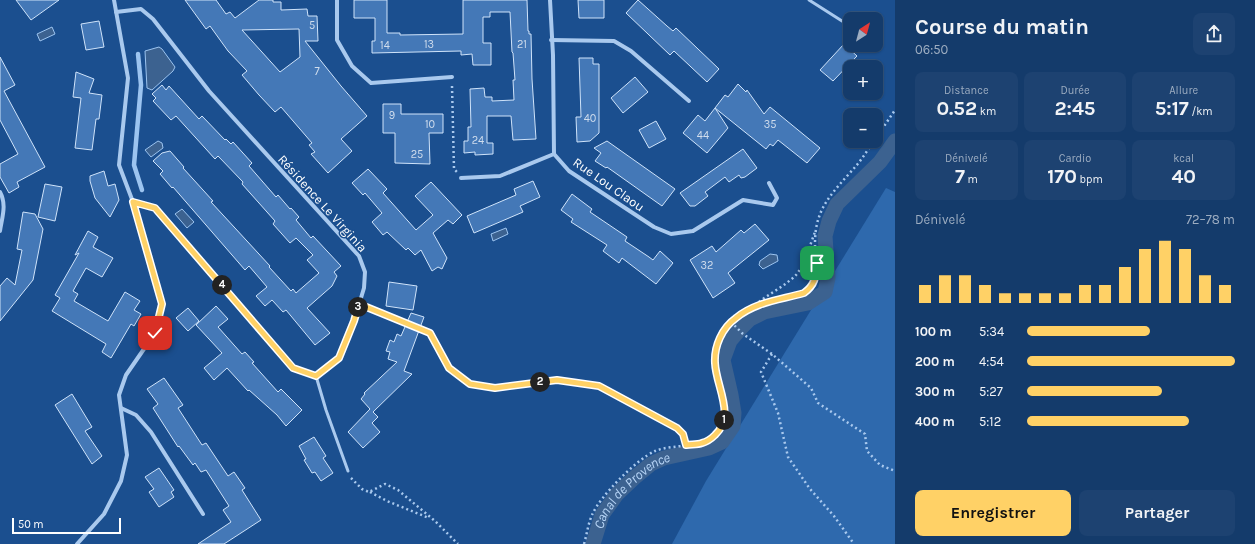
<!DOCTYPE html>
<html lang="fr">
<head>
<meta charset="utf-8">
<style>
	:root { --surface:#143b6b; --page:#1d4271; --text:#f1f3f6; --muted:#9dadc1; --line:#33557e; --accent:#ffd166 }
	body { margin:0; font-family:Karla,sans-serif; background:var(--page); color:var(--text); height:100vh; display:flex; flex-direction:column; font-size:15px; white-space:nowrap }
	* { box-sizing:border-box; margin:0 }
	p { font-size:13px; color:var(--muted) }
	.icon { flex:none; width:22px; height:22px; fill:none; stroke:currentColor; stroke-width:2; stroke-linecap:round; stroke-linejoin:round }
	.map { position:relative; flex:1; overflow:hidden }
	.side { display:flex; flex-direction:column; background:var(--surface); width:360px }
	.side>* { flex:none }
	.needle { width:26px; rotate:36deg }
	.buttons { position:absolute; left:843px; top:12px; display:grid; gap:8px }
	.buttons a { display:grid; place-items:center; width:40px; height:40px; border-radius:8px; background:var(--surface); box-shadow:0 1px 3px #0004,0 0 0 1px var(--line); font-size:20px }
	.scale { position:absolute; left:12px; bottom:10px; width:109px; box-sizing:border-box; padding-left:4px; border:2px solid #fff; border-top:0; font-size:11px; line-height:14px; white-space:nowrap; color:#fff; -webkit-text-stroke:3px #1b4f8f; paint-order:stroke }
	.pin { position:absolute; display:grid; place-items:center; width:34px; height:34px; color:#fff; margin:-17px; border-radius:8px; box-shadow:0 2px 6px #0006 }
	.km { position:absolute; width:20px; height:20px; margin:-10px; border-radius:50%; background:#222; color:#fff; font-size:11px; line-height:20px; text-align:center }
	.round { display:grid; place-items:center; flex:none; width:42px; height:42px; border-radius:8px; background:var(--page) }
	.overview { display:flex; align-items:center; justify-content:space-between; height:68px; padding:0 20px }
	h1 { font-size:22px; font-weight:700; line-height:30px }
	.metrics { display:grid; grid-template-columns:repeat(3,1fr); gap:6px; height:68px; padding:4px 20px }
	.metrics div { display:grid; align-content:center; border-radius:8px; background:var(--page); text-align:center }
	.metrics b { font-size:20px; font-weight:700 }
	.metrics small { font-size:11px; font-weight:400 }
	.metrics p { font-size:11px }
	.chart { height:112px; padding:8px 20px }
	.chart p { display:flex; justify-content:space-between }
	.chart svg { width:100%; height:72px; margin-top:4px; stroke:var(--accent); stroke-width:6 }
	.cta { display:flex; gap:8px; margin-top:auto; padding:8px 20px }
	.cta a { flex:1; height:46px; border-radius:8px; background:var(--accent); color:#111; font-size:16px; font-weight:700; line-height:46px; text-align:center }
	.cta a+a { background:var(--page); color:var(--text) }
	ul { padding:0 20px; list-style:none; font-size:13px }
	li { display:grid; grid-template-columns:64px 48px 1fr; align-items:center; height:30px }
	li i { height:10px; border-radius:5px; background:var(--accent) }
	main { display:flex; flex:1; min-height:0 }
	.map>svg:first-child { display:block }
</style>
</head>
<body>
<main>
<div class="map">
<svg width="895" height="544" viewBox="0 0 895 544">
	<rect width="100%" height="100%" fill="#1b4f8f"/>
	<!-- green -->
	<polygon fill="#2e69ad" points="886,188 895,192 895,544 672,544 706,481"/>
	<!-- water -->
	<g fill="#3c6290" stroke="#9cc4f0">
		<polygon points="52,27 55,34 40,41 37,34"/>
		<polygon points="159,47 162,49 175,67 173,71 152,90 147,88 145,51"/>
		<polygon points="158,141 162,143 163,148 151,157 145,150"/>
		<polygon points="182,209 194,222 187,228 175,214"/>
		<polygon points="506,228 508,234 493,241 491,234"/>
		<polygon points="770,254 777,255 778,261 763,269 759,265 760,261"/>
	</g>
	<g fill="none" stroke-linecap="round" stroke-linejoin="round">
		<!-- stream -->
		<polyline stroke="#9cc4f0" stroke-width="4.5" points="138,54 141,85 134,165 142,190"/>
		<!-- canal -->
		<path stroke="#3c6290" stroke-width="15" id="s1" d="M 593,544 L 602,515 L 617,494 L 634,478 L 651,464 L 664,458 L 709,448 L 722,442 L 733,426 L 734,413 L 731,395 L 723,360 L 730,341 L 741,328 L 750,319 L 764,312 L 808,303 L 825,292 L 828,278 L 825,236 L 829,221 L 837,204 L 880,162 L 895,141"/>
	</g>
	<!-- building -->
	<g fill="#4478b7" stroke="#cfe3fa" fill-rule="evenodd">
		<polygon points="16,0 59,0 31,20"/>
		<path d="M 185,0 L 216,0 L 226,14 L 230,12 L 235,18 L 259,0 L 273,0 L 273,2 L 281,2 L 281,10 L 307,9 L 308,16 L 317,16 L 318,41 L 305,41 L 341,86 L 367,116 L 341,139 L 352,151 L 328,173 L 311,154 L 315,152 L 309,145 L 312,143 L 281,107 L 275,112 L 259,95 L 242,75 L 247,71 L 228,51 L 210,26 L 206,29 ZM 299,29 L 300,57 L 280,72 L 242,30 Z"/>
		<polygon points="354,0 387,0 387,33 400,33 400,35 463,34 463,0 527,0 528,31 529,31 529,34 531,34 532,79 536,139 513,140 511,116 487,116 487,143 493,143 493,154 475,155 475,152 464,153 464,141 468,141 468,127 471,127 470,89 484,88 485,97 492,97 492,101 514,100 513,80 515,80 513,53 512,52 510,12 490,12 490,17 483,17 483,43 491,43 491,65 473,65 472,54 461,55 461,51 372,53 372,41 375,41 375,18 354,18"/>
		<polygon points="578,0 604,0 604,18 579,18"/>
		<polygon points="638,0 667,26 673,31 676,28 719,69 707,82 674,51 670,55 626,13"/>
		<polygon points="99,21 104,47 86,50 81,24"/>
		<polygon points="844,44 857,56 833,81 820,70"/>
		<polygon points="0,57 15,85 4,91 45,167 17,182 19,187 9,193 0,177 0,164 18,154 0,120"/>
		<polygon points="579,58 593,58 593,64 599,64 599,133 590,141 577,142 576,117 581,117"/>
		<polygon points="76,72 94,79 89,93 102,95 99,119 96,119 92,150 75,148 81,98 73,97"/>
		<polygon points="635,77 648,92 623,113 611,98"/>
		<polygon points="738,84 746,92 747,90 764,114 770,107 820,148 807,163 778,140 773,146 770,144 766,149 715,108 725,95 728,97"/>
		<polygon points="162,85 166,90 169,86 199,119 202,116 225,140 226,139 231,144 233,142 252,163 249,166 276,197 278,195 290,209 291,208 299,217 296,220 311,238 313,236 341,266 334,272 337,276 332,286 307,308 330,333 315,345 286,310 283,312 272,300 265,306 256,296 267,287 249,266 245,270 173,187 172,188 160,174 163,171 153,161 162,153 170,151 184,167 183,168 213,201 211,202 270,266 269,267 291,291 293,289 296,293 319,273 307,260 313,255 296,238 290,243 273,224 275,221 242,184 243,182 218,156 215,159 176,116 171,120 153,101 156,98 152,94"/>
		<polygon points="383,104 401,104 401,114 443,114 443,133 429,133 430,164 395,163 395,133 383,133"/>
		<polygon points="715,108 728,128 707,153 683,133 698,115 705,121"/>
		<polygon points="656,121 666,139 649,148 639,130"/>
		<polygon points="607,141 675,189 662,206 607,167 606,168 595,161 601,153 594,148"/>
		<polygon points="743,149 757,168 745,177 741,178 739,175 729,182 725,177 705,192 708,196 695,206 690,206 680,193"/>
		<polygon points="368,169 387,189 383,193 416,230 433,215 415,196 431,182 462,215 453,224 448,220 433,233 447,258 442,269 438,267 432,271 421,250 415,255 408,248 406,250 387,232 383,235 372,222 382,213 365,193 363,195 352,183"/>
		<polygon points="104,171 108,186 115,184 119,200 110,217 95,198 90,181 90,176"/>
		<polygon points="533,181 540,197 520,206 523,212 474,233 467,216 516,195 514,189"/>
		<polygon points="45,184 62,187 55,221 38,217"/>
		<polygon points="572,194 592,209 590,212 627,237 625,241 649,257 653,260 660,251 673,263 656,284 622,258 619,263 603,251 607,245 571,222 573,219 561,210"/>
		<polygon points="23,212 35,214 43,229 33,280 0,321 0,286 7,278 15,285 22,250 17,249"/>
		<polygon points="755,224 769,240 728,273 735,283 713,298 690,260 712,246 716,252 741,230 744,233"/>
		<polygon points="88,231 98,237 93,247 113,258 102,277 86,268 73,291 78,294 74,301 108,321 125,292 140,301 134,310 141,314 134,326 131,324 111,358 102,352 106,344 52,311 60,298 55,295 79,253 75,255"/>
		<polygon points="389,282 417,286 413,310 386,306"/>
		<polygon points="216,306 228,319 218,327 242,354 245,352 254,362 252,363 278,392 281,389 302,410 286,426 277,415 249,390 248,391 227,368 214,380 204,368 222,353 196,325"/>
		<polygon points="188,308 199,321 188,331 176,318"/>
		<polygon points="411,313 424,317 404,371 412,374 373,412 378,417 372,423 380,432 363,448 348,432 370,409 361,399 365,394 364,393 397,362 388,359 390,352 386,351 390,340 394,342 397,334 401,336"/>
		<polygon points="164,378 183,405 178,408 202,445 206,443 228,476 234,472 245,488 242,490 261,520 224,544 198,544 231,522 223,510 229,506 206,470 201,472 195,463 193,465 179,446 178,447 153,408 158,404 147,389"/>
		<polygon points="72,394 92,427 85,431 102,456 92,464 55,405"/>
		<polygon points="314,437 326,456 323,458 333,473 321,481 315,472 312,473 304,460 306,459 299,446"/>
		<polygon points="159,468 174,490 171,492 174,497 159,507 149,492 154,489 145,477"/>
	</g>
	<g fill="none" stroke-linecap="round" stroke-linejoin="round">
		<!-- path -->
		<g stroke="#a9c9ee" stroke-width="2.5" stroke-dasharray="2 3" stroke-linecap="butt">
			<polyline points="452,86 454,169 457,172"/>
			<polyline points="876,138 895,110"/>
			<path d="M 755,305 C 768,294 784,287 796,275 C 804,266 810,245 815,232"/>
			<polyline points="367,307 430,333 449,368 470,384 495,388 557,380 599,386 677,428 683,434 686,445"/>
			<polyline points="731,322 743,334 772,354 811,388 818,403 865,434 867,451 880,465 895,471"/>
			<polyline points="772,354 761,372 778,413 788,457 810,489 834,516 854,544"/>
			<polyline points="351,478 362,489 369,492 385,484 398,490 435,521 458,544"/>
			<polyline points="370,492 387,501 429,518"/>
			<path d="M 584,544 C 587,534 588,524 592,515 C 600,496 637,459 655,451 C 675,443 703,450 718,432 C 732,416 720,395 716,377 C 714,364 714,351 720,339 C 734,309 760,304 789,297 C 796,295 806,293 811,287 C 822,276 815,257 815,244 C 815,235 816,225 819,217 C 825,198 844,180 856,166 C 863,158 868,149 874,141"/>
		</g>
		<!-- service -->
		<g stroke="#a9c9ee" stroke-width="3">
			<polyline points="809,0 842,21"/>
			<polyline points="316,376 326,410 348,471"/>
		</g>
		<!-- minor -->
		<g stroke="#a9c9ee" stroke-width="4">
			<polyline points="337,0 337,40 352,66 371,83 452,77"/>
			<polyline points="550,0 553,55 554,154 569,171 654,227 671,234 693,231 743,200 773,205 777,198 769,183"/>
			<polyline points="116,12 141,9 153,19 209,91 359,256 365,272 364,288 354,321 339,358 316,376 293,368 155,208 133,202"/>
			<polyline points="551,40 614,41 631,51 689,101"/>
			<polyline points="461,178 500,176 554,154"/>
			<path d="M 0,192 C 7,205 2,217 0,231"/>
			<polyline points="121,408 136,415 151,432 203,514"/>
			<polyline points="77,544 104,514 121,481 127,455 119,395 126,375 155,333 162,304 133,202 119,165 128,78 114,0"/>
		</g>
	</g>
	<g fill="none" stroke-linecap="round" stroke-linejoin="round">
		<defs>
			<path id="route" d="M 155,333 L 162,304 L 133,202 L 155,208 L 293,368 L 316,376 L 339,358 L 354,321 L 359,304 L 430,333 L 449,368 L 470,384 L 495,388 L 557,380 L 599,386 L 677,428 L 683,434 L 686,445 C 691,444 697,445 702,443 C 706,442 711,439 715,435 C 736,415 716,387 715,363 C 714,346 722,328 736,318 C 755,302 780,300 804,293 C 815,285 816,277 817,263"/>
		</defs>
		<!-- route casing -->
		<use href="#route" stroke="#fff" stroke-width="8"/>
		<!-- route -->
		<use href="#route" stroke="#ffd166" stroke-width="5"/>
	</g>
	<g text-anchor="middle" stroke-width="3" stroke-linejoin="round" paint-order="stroke">
		<!-- number labels -->
		<g font-size="11" fill="#d0dded">
			<text x="312" y="29">5</text>
			<text x="429" y="48">13</text>
			<text x="522" y="48">21</text>
			<text x="385" y="49">14</text>
			<text x="317" y="75">7</text>
			<text x="392" y="119">9</text>
			<text x="590" y="122">40</text>
			<text x="430" y="128">10</text>
			<text x="770" y="128">35</text>
			<text x="703" y="139">44</text>
			<text x="478" y="144">24</text>
			<text x="417" y="158">25</text>
			<text x="707" y="269">32</text>
		</g>
		<!-- street labels -->
		<g font-size="13" fill="#fff" stroke="#1b4f8f">
			<text transform="translate(609 184) rotate(35)" y="5">Rue Lou Claou</text>
			<text transform="translate(323 203) rotate(48)" y="5">Résidence Le Virginia</text>
		</g>
		<!-- water labels -->
		<g font-size="14" font-style="italic" fill="#b5d3f5" stroke="#1b4f8f">
			<text dy="5" stroke="none"><textPath href="#s1" startOffset="69">Canal de Provence</textPath></text>
		</g>
	</g>
</svg>
<div class="buttons">
<a><svg class="needle" viewBox="-14 -14 28 28"><path d="M0-13l5 13h-10z" fill="#e53935"/><path d="M0 13l5-13h-10z" fill="#9dadc1"/></svg></a>
<a>+</a>
<a>−</a>
</div>
<div class="scale">50 m</div>
<div class="pin" style="left:817px;top:263px;background:#1e9e55"><svg class="icon" aria-label="arrive" viewBox="0 0 24 24"><path d="M6 21V4h12l-3 4 3 4H6"/></svg></div>
<div class="pin" style="left:155px;top:333px;background:#d93025"><svg class="icon" aria-label="check" viewBox="0 0 24 24"><path d="M5 12l5 5 9-10"/></svg></div>
<b class="km" style="left:724px;top:420px">1</b>
<b class="km" style="left:540px;top:382px">2</b>
<b class="km" style="left:358px;top:307px">3</b>
<b class="km" style="left:222px;top:285px">4</b>
</div>
<section class="side">
<div class="overview"><div><h1>Course du matin</h1><p>06:50</p></div><a class="round"><svg class="icon" aria-label="share" viewBox="0 0 24 24"><path d="M12 15V3M7 8l5-5 5 5M5 13v7h14v-7"/></svg></a></div>
<div class="metrics">
<div><p>Distance</p><b>0.52<small> km</small></b></div>
<div><p>Durée</p><b>2:45</b></div>
<div><p>Allure</p><b>5:17<small> /km</small></b></div>
</div>
<div class="metrics">
<div><p>Dénivelé</p><b>7<small> m</small></b></div>
<div><p>Cardio</p><b>170<small> bpm</small></b></div>
<div><p>kcal</p><b>40</b></div>
</div>
<div class="chart"><p><span>Dénivelé</span>72–78 m</p>
<svg viewBox="0 0 160 44" preserveAspectRatio="none"><path d="M5 44V33M15 44V27M25 44V27M35 44V33M45 44V38M55 44V38M65 44V38M75 44V38M85 44V33M95 44V33M105 44V22M115 44V11M125 44V6M135 44V11M145 44V27M155 44V33"/></svg>
</div>
<ul>
<li><b>100 m</b>5:34<i style="width:59%"></i></li>
<li><b>200 m</b>4:54<i style="width:100%"></i></li>
<li><b>300 m</b>5:27<i style="width:65%"></i></li>
<li><b>400 m</b>5:12<i style="width:78%"></i></li>
</ul>
<div class="cta"><a>Enregistrer</a><a>Partager</a></div>
</section>
</main>
</body>
</html>
